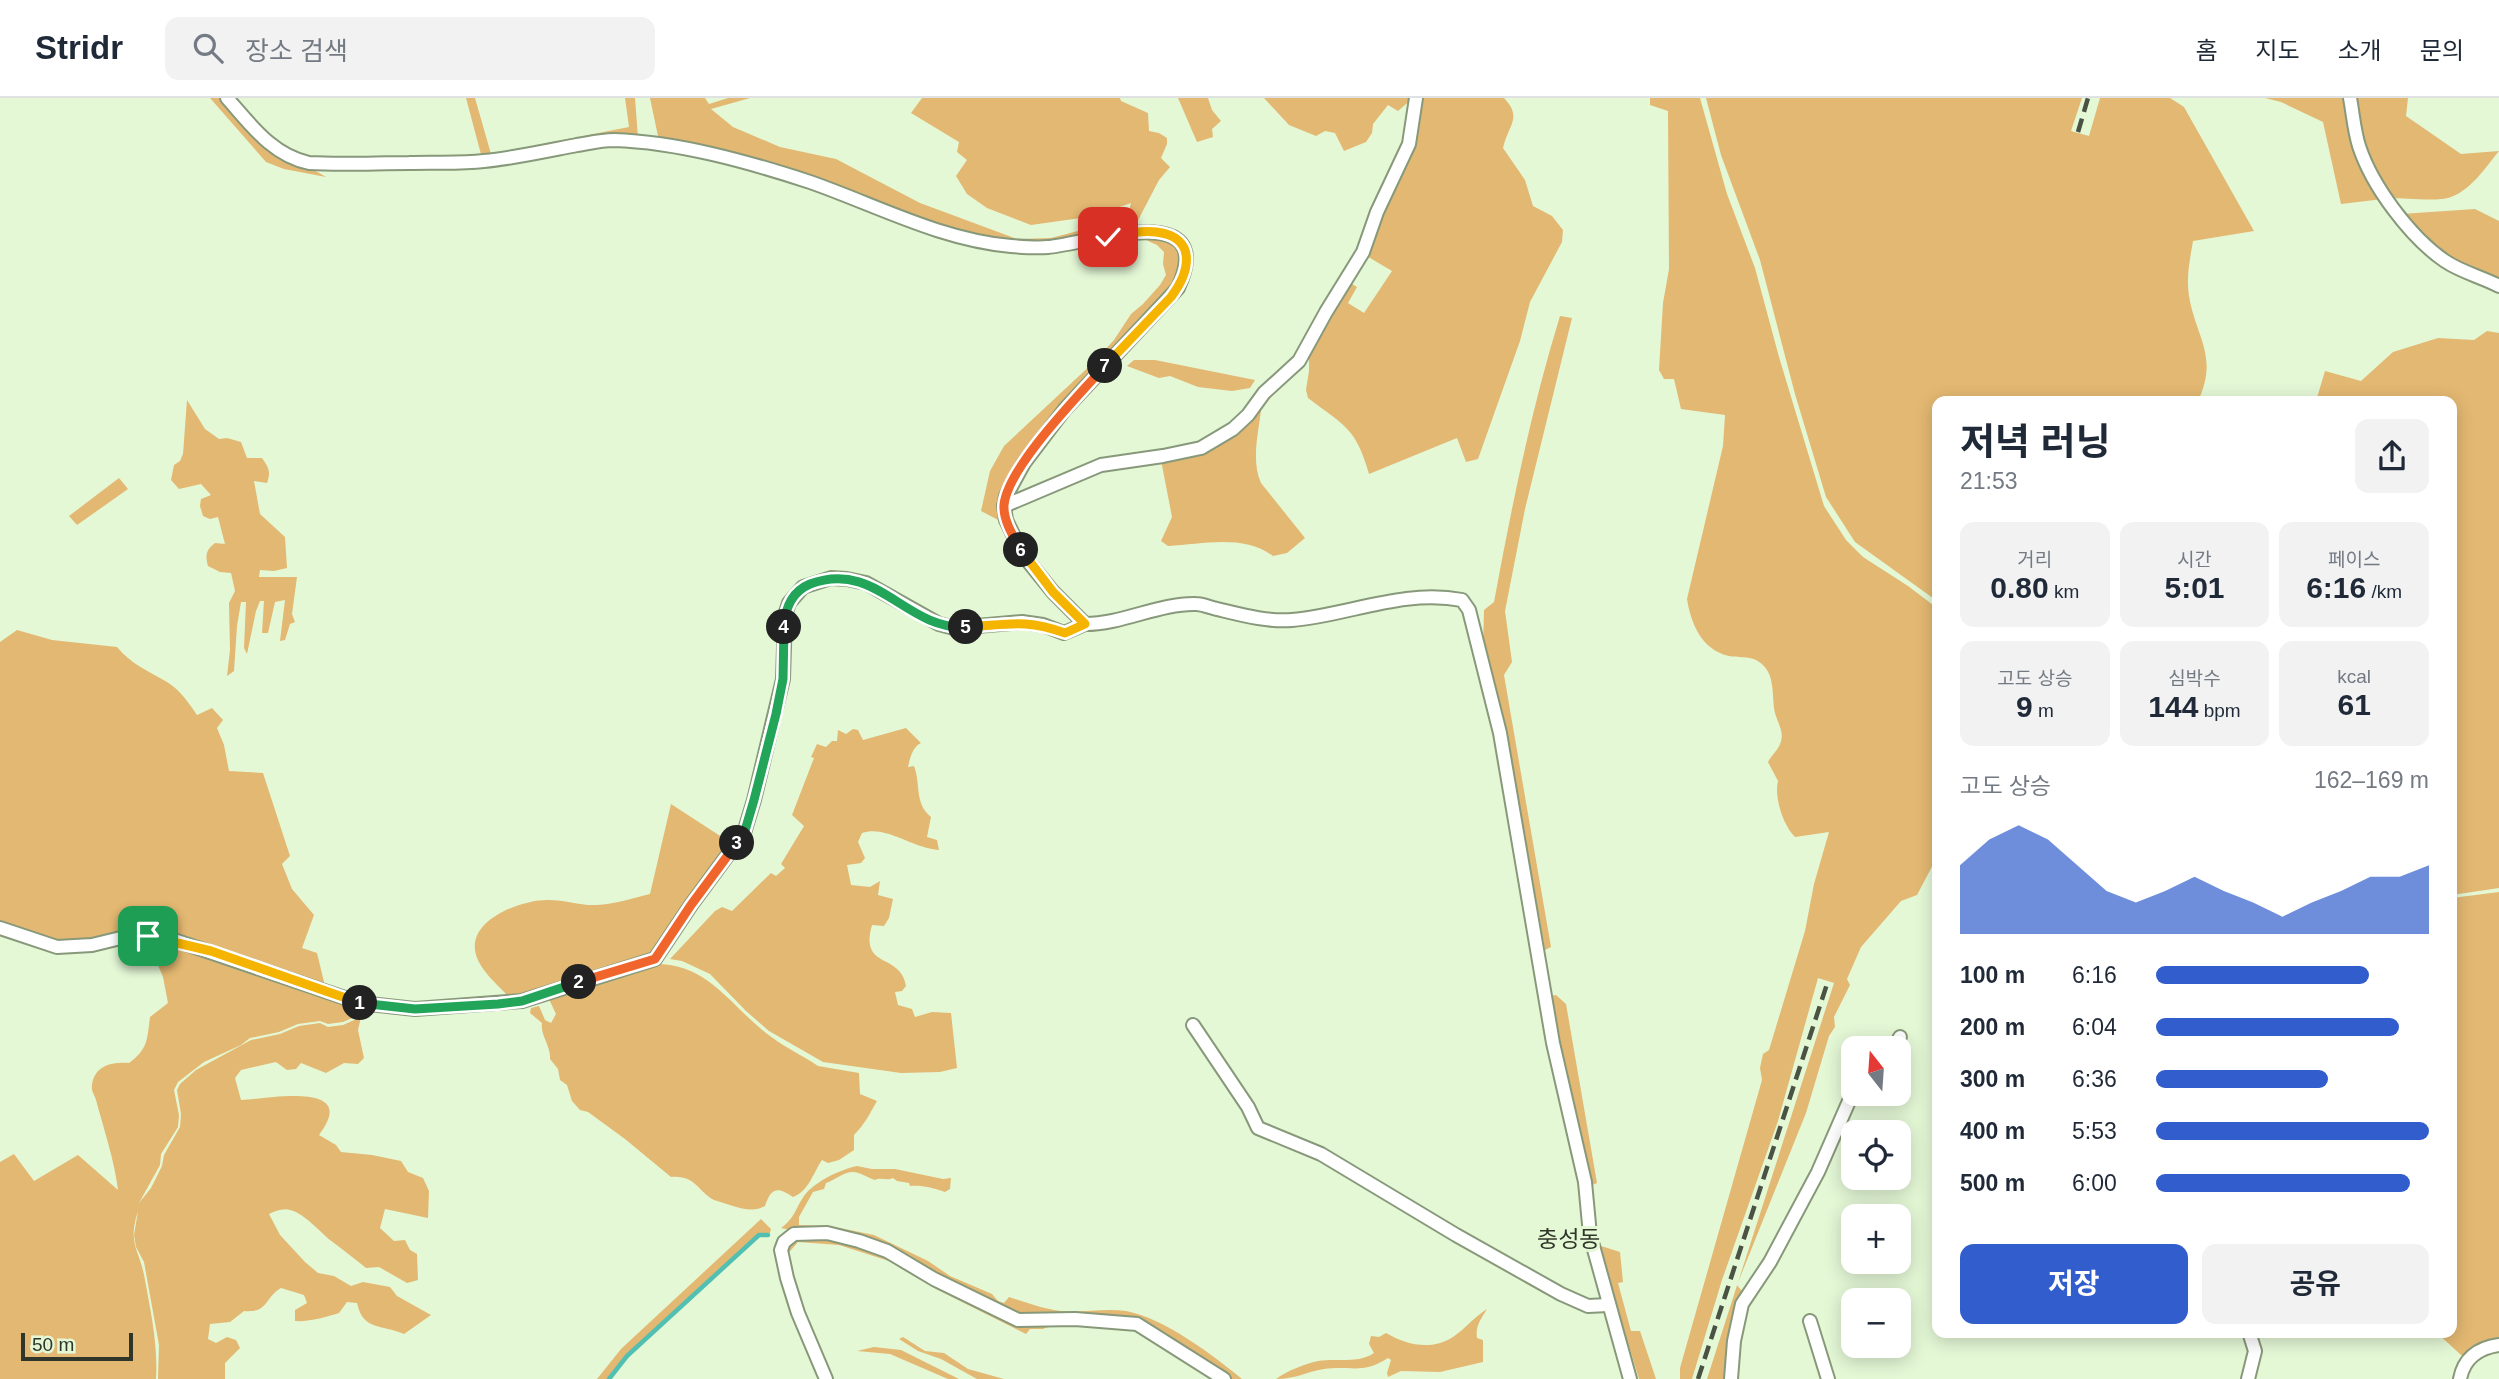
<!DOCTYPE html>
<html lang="ko">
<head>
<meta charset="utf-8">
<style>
	:root { --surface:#fff; --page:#f2f2f3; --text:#1f2937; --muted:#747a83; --line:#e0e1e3; --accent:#315dcd }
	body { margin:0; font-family:Arial,"Noto Sans KR",sans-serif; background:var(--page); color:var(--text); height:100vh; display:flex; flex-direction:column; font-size:26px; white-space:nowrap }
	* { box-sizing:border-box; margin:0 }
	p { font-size:23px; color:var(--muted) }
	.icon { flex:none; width:38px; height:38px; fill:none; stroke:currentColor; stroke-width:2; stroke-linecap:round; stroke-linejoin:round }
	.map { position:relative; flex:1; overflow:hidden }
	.panel { position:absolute; left:1932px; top:298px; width:525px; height:942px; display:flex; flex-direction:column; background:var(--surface); border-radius:14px; box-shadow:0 4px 18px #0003 }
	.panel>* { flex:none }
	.needle { width:46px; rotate:343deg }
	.tools { position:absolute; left:1841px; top:938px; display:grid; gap:14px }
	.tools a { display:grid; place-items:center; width:70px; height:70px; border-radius:14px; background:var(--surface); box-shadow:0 4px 18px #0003; font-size:35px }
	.scale { position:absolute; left:21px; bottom:18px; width:112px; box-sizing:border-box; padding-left:7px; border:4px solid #2f3629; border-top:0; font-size:19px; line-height:24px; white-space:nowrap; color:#2f3629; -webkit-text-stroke:5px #e4f8d6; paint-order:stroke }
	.pin { position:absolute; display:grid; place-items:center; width:60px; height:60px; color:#fff; margin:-30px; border-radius:14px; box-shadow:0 4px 10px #0006 }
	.km { position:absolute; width:35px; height:35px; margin:-18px; border-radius:50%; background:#222; color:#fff; font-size:19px; line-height:35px; text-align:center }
	.round { display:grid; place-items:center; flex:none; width:74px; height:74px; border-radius:14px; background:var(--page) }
	.headline { display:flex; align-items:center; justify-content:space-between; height:119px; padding:0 28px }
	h1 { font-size:38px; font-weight:700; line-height:52px }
	.stats { display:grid; grid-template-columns:repeat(3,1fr); gap:10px; height:119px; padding:7px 28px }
	.stats div { display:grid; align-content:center; border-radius:14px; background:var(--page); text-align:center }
	.stats b { font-size:30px; font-weight:700 }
	.stats small { font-size:19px; font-weight:400 }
	.stats p { font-size:19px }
	.chart { height:196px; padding:14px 28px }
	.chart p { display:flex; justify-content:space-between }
	.chart svg { width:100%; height:126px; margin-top:7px; fill:var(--accent); opacity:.7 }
	.action { display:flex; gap:14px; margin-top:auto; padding:14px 28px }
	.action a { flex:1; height:80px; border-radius:14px; background:var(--accent); color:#fff; font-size:28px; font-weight:700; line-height:80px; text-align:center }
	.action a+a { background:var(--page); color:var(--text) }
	ul { padding:0 28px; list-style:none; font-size:23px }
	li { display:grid; grid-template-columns:112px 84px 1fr; align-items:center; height:52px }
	li i { height:18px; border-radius:9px; background:var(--accent) }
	header { display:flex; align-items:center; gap:42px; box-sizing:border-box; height:98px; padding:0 35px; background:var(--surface); border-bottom:2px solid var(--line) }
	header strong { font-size:33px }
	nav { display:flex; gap:38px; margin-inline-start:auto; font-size:24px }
	.search { width:490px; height:63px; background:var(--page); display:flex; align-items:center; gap:18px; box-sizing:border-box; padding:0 24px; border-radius:14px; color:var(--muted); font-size:26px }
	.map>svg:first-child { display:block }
</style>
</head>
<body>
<header>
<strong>Stridr</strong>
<div class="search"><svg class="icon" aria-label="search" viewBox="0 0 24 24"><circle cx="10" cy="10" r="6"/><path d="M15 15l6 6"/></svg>장소 검색</div>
<nav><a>홈</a><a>지도</a><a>소개</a><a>문의</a></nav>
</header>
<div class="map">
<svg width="2499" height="1281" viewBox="0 0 2499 1281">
	<rect width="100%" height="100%" fill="#e4f8d6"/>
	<!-- green -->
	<g fill="#e3b872">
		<polygon points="210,0 222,0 307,68 326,79 284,71 266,64"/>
		<polygon points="466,0 475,0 491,56 629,29 625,0 635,0 638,40 482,60"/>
		<polygon points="650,0 705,0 709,6 728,0 750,0 711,11 733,29 780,49 836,61 920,105 1017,141 1051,140 1116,123 1128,116 1131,105 1095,118 1031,127 987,110 967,96 956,78 967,62 957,54 959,44 911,15 922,0 1120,0 1121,3 1148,15 1149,33 1159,35 1167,40 1167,46 1161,60 1170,69 1159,82 1134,130 1047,146 981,141 659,43"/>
		<polygon points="1178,0 1208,0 1212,12 1221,23 1212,31 1213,39 1197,44"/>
		<polygon points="1264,0 1413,0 1398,13 1388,7 1373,26 1372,35 1366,44 1344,53 1335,35 1325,33 1316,38 1289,27"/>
		<path d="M 1420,0 L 1504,0 C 1523,20 1508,27 1503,50 L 1525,82 L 1533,108 L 1552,118 L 1563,132 L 1562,144 L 1530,204 L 1520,243 L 1478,361 L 1466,364 L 1457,340 L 1369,376 C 1356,330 1345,328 1308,300 L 1306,292 L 1309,273 L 1309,254 L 1349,184 L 1357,189 L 1348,205 L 1364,215 L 1392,173 L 1365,157 Z"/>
		<path d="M 1650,0 L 1700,0 L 1727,96 L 1755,170 L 1779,259 L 1824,408 L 1846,442 L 1863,459 L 1908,488 L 1937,510 L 1937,759 L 1917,797 L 1901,803 L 1861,849 L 1847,881 L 1850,887 L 1834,919 L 1835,929 L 1829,938 L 1806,1015 L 1737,1187 L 1745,1197 L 1724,1281 L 1707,1281 L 1834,885 L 1818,880 L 1778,1023 L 1722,1182 L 1692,1281 L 1680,1281 L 1680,1270 L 1762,982 L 1760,970 L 1763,956 L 1769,952 L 1805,833 L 1814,786 L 1829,734 L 1795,739 C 1783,727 1774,699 1778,683 L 1768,664 C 1771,658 1778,652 1780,646 C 1785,635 1778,626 1775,615 C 1771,597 1777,573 1756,562 C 1748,558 1738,560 1729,558 C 1702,552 1691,526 1687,501 L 1723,348 L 1725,317 L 1681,311 L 1674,281 L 1664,281 L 1659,272 L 1663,205 L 1669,171 L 1668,13 L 1650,7 Z"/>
		<path d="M 1706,0 L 2082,0 L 2071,33 L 2089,38 L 2100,0 L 2170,0 L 2184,9 L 2254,133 L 2193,143 C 2190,161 2186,179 2189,198 C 2196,240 2219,258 2198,303 L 1937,303 L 1937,503 L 1855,444 L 1826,399 L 1795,296 L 1760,162 L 1721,57 Z"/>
		<polygon points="2265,0 2346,0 2383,101 2341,106 2323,24 2281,4"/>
		<path d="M 2353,0 L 2408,0 L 2406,18 L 2461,56 L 2499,53 C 2486,69 2471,92 2451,99 C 2438,104 2406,100 2390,100 L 2362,49 Z"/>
		<polygon points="2475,111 2499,123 2499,185 2449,162 2401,116"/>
		<path d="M 1160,137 C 1186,154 1181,161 1174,188 L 1054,316 L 1010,376 L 1001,393 L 1000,423 L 981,413 L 990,373 L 1004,348 L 1094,264 L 1114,242 L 1131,216 L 1143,206 L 1160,187 L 1166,177 L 1163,166 L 1164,154 L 1157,147 L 1137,138 Z"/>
		<path d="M 1560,218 L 1572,220 L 1525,411 L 1505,513 L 1512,564 L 1504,577 L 1551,849 L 1545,852 L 1506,632 L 1483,550 L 1484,512 L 1494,504 C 1512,407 1531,312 1560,218 Z"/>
		<polygon points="2487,233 2499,235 2499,790 2452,797 2452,303 2316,303 2325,273 2361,283 2393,254 2438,240 2474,242"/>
		<polygon points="1134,262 1155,262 1255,282 1250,290 1232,293 1198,289 1170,278 1159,280 1127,268"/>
		<path d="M 187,302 L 205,331 L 219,341 L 227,340 L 241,344 L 247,360 L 262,360 C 269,370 271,374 267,385 L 254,383 L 260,416 L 285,439 L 287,470 L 274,473 L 260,472 L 259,479 L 297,479 L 292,516 L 295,524 L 290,526 L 285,542 L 280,543 L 285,502 L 275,504 L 268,535 L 262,535 L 264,503 L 260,503 L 256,513 L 247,556 L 244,550 L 246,504 L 241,504 L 237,528 L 234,573 L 227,578 L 230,552 L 229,505 L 235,493 L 231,475 L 220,474 L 208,468 C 205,457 206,452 215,445 L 225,446 L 218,419 L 210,421 L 203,418 L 200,408 L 201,401 L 211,397 L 201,386 L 179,391 L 171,382 L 174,367 L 180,363 L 183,356 Z"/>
		<path d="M 1262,303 C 1260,330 1250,360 1261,385 L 1305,440 L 1287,455 L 1273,458 C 1244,436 1203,446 1168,448 L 1161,443 L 1172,419 L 1161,362 L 1194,355 Z"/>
		<polygon points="119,380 128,391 77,427 69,418"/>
		<path d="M 17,532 L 52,542 L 117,549 C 131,566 148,573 167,584 C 180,592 189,605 197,617 L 212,610 L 223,622 L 217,630 L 224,647 L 229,673 L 263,675 L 290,758 L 282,766 L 292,791 L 314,817 L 302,850 L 317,855 L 325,888 L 178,838 L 58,844 L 0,824 L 0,544 Z"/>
		<path d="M 906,630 L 921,645 C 912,649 910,661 908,669 L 914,668 C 921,686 914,705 931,719 L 927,739 L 937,742 L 939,752 C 913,751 887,727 862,735 L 858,744 L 865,760 L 861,765 L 847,767 L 851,787 L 870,789 L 880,783 L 878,797 L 893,801 L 889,820 L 884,828 L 872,827 C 859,872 901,854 906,888 L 902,893 L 895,894 L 898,907 L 912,911 L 915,919 L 932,914 L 951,915 L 957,970 L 940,974 L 901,975 L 823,964 L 769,933 L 746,913 L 710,876 L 682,863 L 670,861 L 715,813 L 722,809 L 732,813 L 771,775 L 776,778 L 785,770 L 781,766 L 804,728 L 792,717 L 814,660 L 811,659 L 817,646 L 826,649 L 832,643 L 837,643 L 838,632 L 846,636 L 853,631 L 858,632 L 863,642 Z"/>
		<path d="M 671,706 L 731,745 L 652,857 L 521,898 L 510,900 C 498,887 477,870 475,852 C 471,820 524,801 549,802 C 565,802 581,808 597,807 C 614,806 634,800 650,796 Z"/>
		<polygon points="2499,794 2499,1243 2466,1258 2461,1257 2436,1234 2452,1234 2452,800"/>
		<path d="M 155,844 C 229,860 297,899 371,912 L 343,924 L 328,926 L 320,923 L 298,926 L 279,934 L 250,940 L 241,947 L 204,964 L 178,984 L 174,992 L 179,1017 L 178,1029 L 161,1056 L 160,1067 L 139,1105 L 151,1090 L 162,1068 L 164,1057 L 180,1029 L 181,1016 L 177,992 L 180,986 L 196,972 L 251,942 L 280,936 L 299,928 L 320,925 L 328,929 L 343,927 L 361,919 L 358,932 L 364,960 L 358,966 L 344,965 L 326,975 L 301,965 L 296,971 L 287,972 L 276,964 L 241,972 L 235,980 L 241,1002 C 267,1001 361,982 319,1037 L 336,1047 L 341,1054 L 372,1057 L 401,1063 L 408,1074 L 423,1080 L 429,1093 L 428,1120 L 385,1111 L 380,1130 L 394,1143 L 405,1142 L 410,1152 L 417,1156 L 418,1182 L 407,1185 L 379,1169 L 366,1170 C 354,1160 342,1151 330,1142 C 320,1134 304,1115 290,1112 C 283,1110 275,1113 269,1116 L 280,1137 L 305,1164 L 318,1175 L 334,1178 L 351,1188 L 363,1184 L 390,1189 L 397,1198 L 431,1217 L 404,1236 C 381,1226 363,1233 357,1205 L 347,1204 L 339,1215 C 326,1219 309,1224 295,1223 L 295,1212 L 307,1205 L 304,1197 L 281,1190 C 264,1200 269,1215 244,1213 L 230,1224 L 210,1226 L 208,1241 L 216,1245 L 227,1239 L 236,1242 L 240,1250 L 225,1265 L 225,1281 L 158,1281 L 159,1247 L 144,1164 L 136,1149 L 134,1137 L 138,1113 C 127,1147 140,1151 145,1182 C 151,1215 158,1247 156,1281 L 0,1281 L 0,1064 L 14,1056 L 34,1083 L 78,1057 L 118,1092 C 114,1061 104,1032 96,1002 C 94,996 91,993 92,987 C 95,967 112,964 129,965 C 148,951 147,942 150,919 L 168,905 L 163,879 L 155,860 Z"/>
		<path d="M 656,866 C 708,866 729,906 766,935 C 780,946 797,955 812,964 L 818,968 L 859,975 L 860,996 L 877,1003 C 870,1015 865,1026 854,1037 L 854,1052 L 839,1062 L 828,1065 L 822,1062 C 813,1075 809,1093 793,1099 C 777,1088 771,1090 765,1108 C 751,1117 729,1106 714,1102 C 698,1094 696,1077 671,1079 L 625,1041 L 588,1014 L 580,1012 L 572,1003 L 567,987 L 560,982 L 558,971 L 550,961 C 551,948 540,937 542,925 L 530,915 L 531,910 L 539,908 L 545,922 L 551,925 L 556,916 L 547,897 Z"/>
		<polygon points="1556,897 1566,906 1597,1085 1592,1087 1561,958 1551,898"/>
		<path d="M 857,1068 L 872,1071 L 895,1071 L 943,1081 L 951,1080 L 950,1091 L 945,1094 C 934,1090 921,1087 910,1088 L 909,1085 L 897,1083 L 893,1080 C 887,1083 881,1079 875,1082 C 868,1080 860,1074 853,1074 C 843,1074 835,1082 826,1085 L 824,1091 L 813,1094 L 799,1119 L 799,1127 L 830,1128 L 874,1137 L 928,1163 L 950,1178 L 992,1196 L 998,1203 L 1004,1205 L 1009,1199 C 1025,1204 1043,1211 1061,1213 C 1082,1215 1105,1210 1126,1213 C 1164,1220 1213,1257 1242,1281 L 1232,1281 L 1148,1227 L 1020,1218 L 1008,1215 L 898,1155 L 781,1130 C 795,1120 795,1111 804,1098 C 814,1084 839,1072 857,1068 Z"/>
		<polygon points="761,1121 771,1131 770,1135 758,1136 626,1257 608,1281 597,1281 621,1251"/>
		<polygon points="801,1137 839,1142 886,1158 1002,1222 1014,1225 1048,1229 1043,1231 1030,1231 1026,1236 936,1191 889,1163 839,1147 798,1144 785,1159 791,1145"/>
		<polygon points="1598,1147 1620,1154 1623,1184 1618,1185 1631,1233 1640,1233 1656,1281 1639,1281"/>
		<path d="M 1487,1211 C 1481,1221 1475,1228 1477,1240 L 1483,1242 L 1483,1264 L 1440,1274 L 1401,1273 L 1388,1279 L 1387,1275 L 1391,1262 L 1388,1260 C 1362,1277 1350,1267 1324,1271 C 1306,1274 1295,1281 1276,1281 C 1287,1273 1304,1266 1318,1263 C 1337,1260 1358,1266 1374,1255 L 1369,1246 L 1371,1238 L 1379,1239 L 1386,1235 C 1407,1247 1431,1253 1453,1239 C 1465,1231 1474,1219 1487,1211 Z"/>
		<polygon points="903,1239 925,1253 944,1255 968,1271 1004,1281 977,1281 941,1261 918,1253 899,1241"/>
		<polygon points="874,1249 901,1252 959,1281 948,1281 890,1256 857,1253"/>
	</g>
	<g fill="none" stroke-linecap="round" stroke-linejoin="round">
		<!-- stream -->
		<polyline stroke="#51c0b3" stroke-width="4.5" points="609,1281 627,1258 759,1137 768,1137"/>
		<defs>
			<g id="minor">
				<path d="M 227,0 C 251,27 272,57 309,65 C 342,67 376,65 409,65 C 434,64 459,66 484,63 C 515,60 546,53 577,47 C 589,45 602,42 614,42 C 678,44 749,64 810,84 C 876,107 941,142 1011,148 C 1023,149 1037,150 1048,149 C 1090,145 1219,100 1178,190 L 1065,311 L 1024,365 L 1006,398 L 1004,408 L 1006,422 L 1023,457 L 1053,494 L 1085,526 C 1123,526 1159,505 1196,506 C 1203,506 1211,510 1217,511 C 1242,517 1267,524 1292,522 C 1349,517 1403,491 1462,502 L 1469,512 L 1500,635 L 1553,945 L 1585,1084 L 1590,1137 L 1630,1281"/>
				<path d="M 2350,0 C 2353,16 2354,32 2359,48 C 2372,88 2410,139 2445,163 C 2461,174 2482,179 2499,188"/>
				<polyline points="1004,408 1101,367 1163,358 1201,350 1233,331 1248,317 1264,295 1299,263 1326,214 1363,154 1377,114 1409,46 1416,0"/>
				<polyline points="0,830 57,849 92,847 129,838 148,838 177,843 360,905 415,911 522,903 655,861 691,807 744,735 754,702 783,581 785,517 789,505 803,489 831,480 847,481 866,485 939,526 954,530 1022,524 1043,527 1064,535 1085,526"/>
				<polyline points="1193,927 1248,1009 1258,1030 1321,1056 1456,1137 1561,1196 1588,1208 1608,1207"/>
				<polyline points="1895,950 1900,939"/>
				<polyline points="1810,1223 1828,1281"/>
				<polyline points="826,1281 798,1215 787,1180 781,1152 784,1144 794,1136 827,1135 859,1143 887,1153 934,1181 1018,1222 1075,1221 1137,1226 1224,1281"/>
				<polyline points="1731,1281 1734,1243 1742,1206 1770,1164 1818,1074 1853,994"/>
				<polyline points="2248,1281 2255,1253 2249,1234"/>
				<path d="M 2460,1281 C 2464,1260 2478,1250 2499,1247"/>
			</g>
		</defs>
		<!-- minor casing -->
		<use href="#minor" stroke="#87997a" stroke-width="16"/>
		<!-- minor -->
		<use href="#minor" stroke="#fff" stroke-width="12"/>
		<!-- rail -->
		<g stroke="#4a5343" stroke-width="4.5" stroke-dasharray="14 7" stroke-linecap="butt">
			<polyline points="2078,34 2088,0"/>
			<polyline points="1698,1281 1828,883"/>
		</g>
	</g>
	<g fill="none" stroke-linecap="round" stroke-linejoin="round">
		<defs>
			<polyline id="split-1" points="148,838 211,853 360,905"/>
			<polyline id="split-2" points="360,905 415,911 498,906 522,903 579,884"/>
			<polyline id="split-3" points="579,884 655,861 691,807 737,745"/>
			<polyline id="split-4" points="737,745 744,736 754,702 776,616 783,581 784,529"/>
			<path id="split-5" d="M 784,529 C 785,511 791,494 810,486 C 877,461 905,532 966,529"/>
			<path id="split-6" d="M 966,529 C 1006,527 1025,520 1065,535 L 1085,526 L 1053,494 L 1021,452"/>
			<path id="split-7" d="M 1021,452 C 1013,438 1003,422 1004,407 C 1007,370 1080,296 1105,268"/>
			<path id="split-8" d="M 1105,268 L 1171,199 C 1190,174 1198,139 1156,134 C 1140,132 1124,136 1108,139"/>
		</defs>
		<!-- split-1 casing -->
		<use href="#split-1" stroke="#fff" stroke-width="14"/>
		<!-- split-2 casing -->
		<use href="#split-2" stroke="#fff" stroke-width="14"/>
		<!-- split-3 casing -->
		<use href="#split-3" stroke="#fff" stroke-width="14"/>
		<!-- split-4 casing -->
		<use href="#split-4" stroke="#fff" stroke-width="14"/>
		<!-- split-5 casing -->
		<use href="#split-5" stroke="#fff" stroke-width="14"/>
		<!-- split-6 casing -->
		<use href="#split-6" stroke="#fff" stroke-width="14"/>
		<!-- split-7 casing -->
		<use href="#split-7" stroke="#fff" stroke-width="14"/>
		<!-- split-8 casing -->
		<use href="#split-8" stroke="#fff" stroke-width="14"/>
		<!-- split-1 -->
		<use href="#split-1" stroke="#f5b400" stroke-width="9"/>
		<!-- split-2 -->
		<use href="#split-2" stroke="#22a559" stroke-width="9"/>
		<!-- split-3 -->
		<use href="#split-3" stroke="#f0652b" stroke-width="9"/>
		<!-- split-4 -->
		<use href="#split-4" stroke="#22a559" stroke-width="9"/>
		<!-- split-5 -->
		<use href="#split-5" stroke="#22a559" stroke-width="9"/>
		<!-- split-6 -->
		<use href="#split-6" stroke="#f5b400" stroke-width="9"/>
		<!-- split-7 -->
		<use href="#split-7" stroke="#f0652b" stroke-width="9"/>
		<!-- split-8 -->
		<use href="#split-8" stroke="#f5b400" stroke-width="9"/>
	</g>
	<g text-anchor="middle" stroke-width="6" stroke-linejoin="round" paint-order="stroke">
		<!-- quarter labels -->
		<g font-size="23" fill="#2f3629" stroke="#e4f8d6">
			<text x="1569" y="1149">충성동</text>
		</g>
	</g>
</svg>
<div class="tools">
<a><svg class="needle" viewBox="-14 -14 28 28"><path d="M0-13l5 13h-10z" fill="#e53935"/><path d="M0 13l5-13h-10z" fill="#747a83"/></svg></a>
<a><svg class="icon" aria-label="locate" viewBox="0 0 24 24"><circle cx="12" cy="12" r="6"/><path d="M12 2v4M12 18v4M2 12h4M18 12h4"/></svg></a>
<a>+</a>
<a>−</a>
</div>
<div class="scale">50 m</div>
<div class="pin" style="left:148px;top:838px;background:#1e9e55"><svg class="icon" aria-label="arrive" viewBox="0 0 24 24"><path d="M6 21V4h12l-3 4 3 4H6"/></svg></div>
<div class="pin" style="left:1108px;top:139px;background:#d93025"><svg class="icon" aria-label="check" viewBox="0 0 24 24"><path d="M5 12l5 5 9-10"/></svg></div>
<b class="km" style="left:360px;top:905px">1</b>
<b class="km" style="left:579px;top:884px">2</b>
<b class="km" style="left:737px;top:745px">3</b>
<b class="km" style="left:784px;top:529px">4</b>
<b class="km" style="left:966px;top:529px">5</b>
<b class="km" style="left:1021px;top:452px">6</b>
<b class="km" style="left:1105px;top:268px">7</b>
<section class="panel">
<div class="headline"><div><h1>저녁 러닝</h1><p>21:53</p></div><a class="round"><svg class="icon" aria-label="share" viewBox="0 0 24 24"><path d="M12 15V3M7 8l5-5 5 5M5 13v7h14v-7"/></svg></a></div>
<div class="stats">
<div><p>거리</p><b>0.80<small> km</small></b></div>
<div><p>시간</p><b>5:01</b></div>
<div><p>페이스</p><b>6:16<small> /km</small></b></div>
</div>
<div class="stats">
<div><p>고도 상승</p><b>9<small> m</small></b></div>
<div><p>심박수</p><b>144<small> bpm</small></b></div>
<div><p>kcal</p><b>61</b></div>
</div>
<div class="chart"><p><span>고도 상승</span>162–169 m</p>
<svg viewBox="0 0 160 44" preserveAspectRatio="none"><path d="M0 44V20L10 11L20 6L30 11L40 20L50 29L60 33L70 29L80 24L90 29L100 33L110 38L120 33L130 29L140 24L150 24L160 20V44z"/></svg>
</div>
<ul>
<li><b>100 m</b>6:16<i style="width:78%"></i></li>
<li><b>200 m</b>6:04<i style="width:89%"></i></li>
<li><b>300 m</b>6:36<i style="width:63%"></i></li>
<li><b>400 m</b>5:53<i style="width:100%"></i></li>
<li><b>500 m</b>6:00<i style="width:93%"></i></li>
</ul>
<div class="action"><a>저장</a><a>공유</a></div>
</section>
</div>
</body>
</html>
